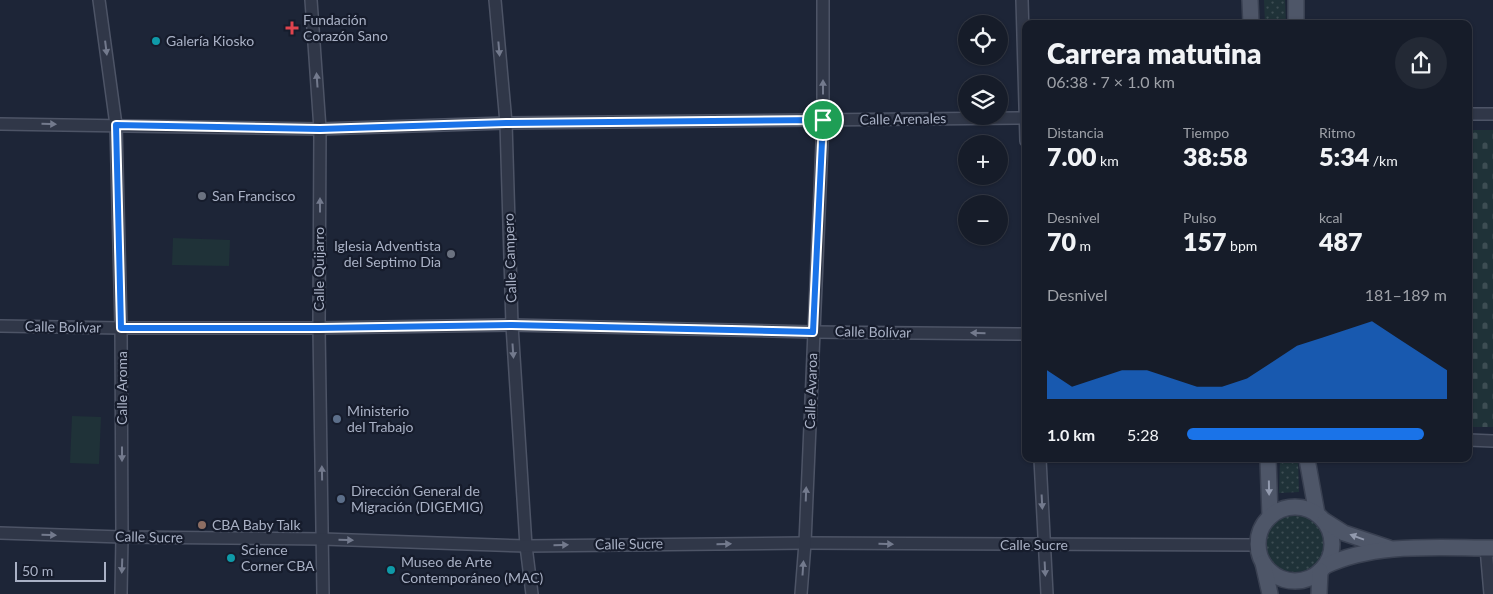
<!DOCTYPE html>
<html lang="es">
<head>
<meta charset="utf-8">
<style>
	:root { --surface:#161c29; --page:#232935; --text:#f1f3f6; --muted:#9ea1a8; --line:#353a46; --accent:#1a73e8 }
	body { margin:0; font-family:Lato,sans-serif; background:var(--page); color:var(--text); height:100vh; display:flex; flex-direction:column; font-size:19px; white-space:nowrap }
	* { box-sizing:border-box; margin:0 }
	p { font-size:16px; color:var(--muted) }
	.icon { flex:none; width:28px; height:28px; fill:none; stroke:currentColor; stroke-width:2; stroke-linecap:round; stroke-linejoin:round }
	.map { position:relative; flex:1; overflow:hidden }
	.details { position:absolute; left:1022px; top:20px; width:450px; height:442px; display:flex; flex-direction:column; background:var(--surface); border-radius:10px; box-shadow:0 1px 4px #0004,0 0 0 1px var(--line) }
	.details>* { flex:none }
	.fabs { position:absolute; left:958px; top:15px; display:grid; gap:10px }
	.fabs a { display:grid; place-items:center; width:50px; height:50px; border-radius:50%; background:var(--surface); box-shadow:0 1px 4px #0004,0 0 0 1px var(--line); font-size:25px }
	.scale { position:absolute; left:15px; bottom:12px; width:91px; box-sizing:border-box; padding-left:5px; border:2px solid #a9b1c5; border-top:0; font-size:14px; line-height:18px; white-space:nowrap; color:#a9b1c5; -webkit-text-stroke:4px #161c2c; paint-order:stroke }
	.pin { position:absolute; display:grid; place-items:center; width:42px; height:42px; color:#fff; margin:-21px; border:2px solid #fff; border-radius:50%; box-shadow:0 1px 5px #0007 }
	.round { display:grid; place-items:center; flex:none; width:52px; height:52px; border-radius:26px; background:var(--page) }
	.headline { display:flex; align-items:center; justify-content:space-between; height:85px; padding:0 25px }
	h1 { font-size:28px; font-weight:800; line-height:38px }
	.stats { display:grid; grid-template-columns:repeat(3,1fr); gap:8px; height:85px; padding:5px 25px }
	.stats div { display:grid; align-content:center }
	.stats b { font-size:25px; font-weight:800 }
	.stats small { font-size:14px; font-weight:400 }
	.stats p { font-size:14px }
	.chart { height:140px; padding:10px 25px }
	.chart p { display:flex; justify-content:space-between }
	.chart svg { width:100%; height:90px; margin-top:5px; fill:var(--accent); opacity:.7 }
	ul { padding:0 25px; list-style:none; font-size:16px }
	li { display:grid; grid-template-columns:80px 60px 1fr; align-items:center; height:38px }
	li i { height:12px; border-radius:6px; background:var(--accent) }
	.map>svg:first-child { display:block }
</style>
</head>
<body>
<div class="map">
<svg width="1493" height="594" viewBox="0 0 1493 594">
	<defs>
		<pattern id="grass-dots" width="8" height="8" patternUnits="userSpaceOnUse" patternTransform="scale(1.25)"><rect width="8" height="8" fill="#1f3238"/><path d="M2 2h.1M6 6h.1" fill="none" stroke="#3d4d53" stroke-width="1.8" stroke-linecap="round"/></pattern>
		<pattern id="cemetery-stones" width="16" height="16" patternUnits="userSpaceOnUse" patternTransform="scale(1.25)"><rect width="16" height="16" fill="#1f3238"/><path d="M2 7V4a2 2 0 0 1 4 0v3zM10 15v-3a2 2 0 0 1 4 0v3z" fill="#3d4d53"/></pattern>
	</defs>
	<rect width="100%" height="100%" fill="#1d2537"/>
	<!-- grass -->
	<g fill="url(#grass-dots)">
		<polygon points="1264,0 1285,0 1286,24 1265,24"/>
		<polygon points="1280,459 1298,459 1299,492 1279,493"/>
		<circle cx="1295" cy="542" r="30"/>
	</g>
	<!-- cemetery -->
	<rect fill="url(#cemetery-stones)" x="1469" y="130" width="24" height="297"/>
	<!-- pitch -->
	<g fill="#1f3238">
		<polygon points="173,238 230,240 229,266 172,265"/>
		<polygon points="72,416 101,417 99,464 70,463"/>
	</g>
	<g fill="none" stroke-linecap="round" stroke-linejoin="round">
		<defs>
			<g id="minor">
				<polyline points="99,0 116,125 121,328 122,537 121,594"/>
				<polyline points="311,0 320,129 319,328 323,594"/>
				<polyline points="495,0 506,123 512,325 526,546 532,594"/>
				<polyline points="1022,0 1026,141"/>
				<polyline points="1469,114 1493,114"/>
				<polyline points="0,124 320,129 506,123 1026,118"/>
				<polyline points="0,326 121,328 319,328 512,325 813,332 1026,334"/>
				<polyline points="1469,440 1493,441"/>
				<polyline points="1040,459 1047,594"/>
				<polyline points="0,533 122,537 323,539 526,546 805,543 1258,545"/>
				<polyline points="1486,548 1490,594"/>
				<polyline points="801,594 805,543 823,120 823,0"/>
			</g>
			<g id="major">
				<polyline points="1250,0 1251,24"/>
				<polyline points="1296,0 1296,24"/>
				<polyline points="1268,459 1270,516"/>
				<polyline points="1307,459 1317,514"/>
				<circle cx="1295" cy="544" r="37"/>
				<polyline points="1325,521 1344,533 1389,548"/>
				<polyline points="1263,563 1270,594"/>
				<path d="M 1325,566 C 1375,542 1439,548 1493,548"/>
				<polyline points="1319,594 1320,571"/>
			</g>
		</defs>
		<!-- minor casing -->
		<use href="#minor" stroke="#4d5466" stroke-width="14"/>
		<!-- major casing -->
		<use href="#major" stroke="#394051" stroke-width="18"/>
		<!-- minor -->
		<use href="#minor" stroke="#303748" stroke-width="11"/>
		<!-- major -->
		<use href="#major" stroke="#4e5668" stroke-width="15"/>
	</g>
	<!-- one-way arrows -->
	<defs><path id="oneway-solid" d="M-6-.8H1V-3.2L6.5 0L1 3.2V.8H-6Z" transform="scale(1.25)"/></defs>
	<g fill="#737a8d">
		<use href="#oneway-solid" transform="translate(106 48) rotate(83)"/>
		<use href="#oneway-solid" transform="translate(499 49) rotate(85)"/>
		<use href="#oneway-solid" transform="translate(317 80) rotate(-94)"/>
		<use href="#oneway-solid" transform="translate(823 87) rotate(-90)"/>
		<use href="#oneway-solid" transform="translate(49 124) rotate(1)"/>
		<use href="#oneway-solid" transform="translate(320 205) rotate(-90)"/>
		<use href="#oneway-solid" transform="translate(978 333) rotate(-179)"/>
		<use href="#oneway-solid" transform="translate(513 351) rotate(86)"/>
		<use href="#oneway-solid" transform="translate(122 454) rotate(90)"/>
		<use href="#oneway-solid" transform="translate(322 473) rotate(-91)"/>
		<use href="#oneway-solid" transform="translate(806 494) rotate(-88)"/>
		<use href="#oneway-solid" transform="translate(1042 502) rotate(87)"/>
		<use href="#oneway-solid" transform="translate(49 535) rotate(2)"/>
		<use href="#oneway-solid" transform="translate(346 540) rotate(2)"/>
		<use href="#oneway-solid" transform="translate(724 544) rotate(-1)"/>
		<use href="#oneway-solid" transform="translate(886 544) rotate(1)"/>
		<use href="#oneway-solid" transform="translate(561 545) rotate(-1)"/>
		<use href="#oneway-solid" transform="translate(122 566) rotate(92)"/>
		<use href="#oneway-solid" transform="translate(803 568) rotate(-86)"/>
		<use href="#oneway-solid" transform="translate(1045 569) rotate(87)"/>
	</g>
	<g fill="#929aae">
		<use href="#oneway-solid" transform="translate(1269 488) rotate(89)"/>
		<use href="#oneway-solid" transform="translate(1357 537) rotate(-160)"/>
	</g>
	<g fill="none" stroke-linecap="round" stroke-linejoin="round">
		<defs>
			<polygon id="route" points="823,120 813,332 512,325 319,328 121,328 116,125 320,129 506,123"/>
		</defs>
		<!-- route casing -->
		<use href="#route" stroke="#fff" stroke-width="10"/>
		<!-- route -->
		<use href="#route" stroke="#1a73e8" stroke-width="6"/>
	</g>
	<!-- markers -->
	<path fill="#e0444e" stroke="#161c2c" stroke-width="2" d="M289.5 20.5h5v5h5v5h-5v5h-5v-5h-5v-5h5z"/>
	<g fill="#0f9aa8" stroke="#161c2c" stroke-width="2">
		<circle cx="156" cy="41" r="5"/>
		<circle cx="231" cy="558" r="5"/>
		<circle cx="391" cy="570" r="5"/>
	</g>
	<g fill="#6b7280" stroke="#161c2c" stroke-width="2">
		<circle cx="202" cy="196" r="5"/>
		<circle cx="451" cy="254" r="5"/>
	</g>
	<g fill="#5c6f8a" stroke="#161c2c" stroke-width="2">
		<circle cx="337" cy="419" r="5"/>
		<circle cx="341" cy="499" r="5"/>
	</g>
	<circle fill="#8d6e63" stroke="#161c2c" stroke-width="2" cx="202" cy="525" r="5"/>
	<g text-anchor="middle" stroke-width="4.5" stroke-linejoin="round" paint-order="stroke">
		<!-- poi labels -->
		<g font-size="14" fill="#a9b1c5" stroke="#161c2c" text-anchor="start">
			<text x="303" y="25">Fundación<tspan x="303" dy="16">Corazón Sano</tspan></text>
			<text x="166" y="46">Galería Kiosko</text>
			<text x="212" y="201">San Francisco</text>
			<text x="441" y="251" text-anchor="end">Iglesia Adventista<tspan x="441" dy="16">del Septimo Dia</tspan></text>
			<text x="347" y="416">Ministerio<tspan x="347" dy="16">del Trabajo</tspan></text>
			<text x="351" y="496">Dirección General de<tspan x="351" dy="16">Migración (DIGEMIG)</tspan></text>
			<text x="212" y="530">CBA Baby Talk</text>
			<text x="241" y="555">Science<tspan x="241" dy="16">Corner CBA</tspan></text>
			<text x="401" y="567">Museo de Arte<tspan x="401" dy="16">Contemporáneo (MAC)</tspan></text>
		</g>
		<!-- street labels -->
		<g font-size="14" fill="#a9b1c5" stroke="#161c2c">
			<text transform="translate(903 119) rotate(-1)" y="5">Calle Arenales</text>
			<text transform="translate(510 258) rotate(-92)" y="5">Calle Campero</text>
			<text transform="translate(319 269) rotate(-90)" y="5">Calle Quijarro</text>
			<text transform="translate(63 327) rotate(1)" y="5">Calle Bolívar</text>
			<text transform="translate(873 332) rotate(1)" y="5">Calle Bolívar</text>
			<text transform="translate(122 388) rotate(-90)" y="5">Calle Aroma</text>
			<text transform="translate(811 391) rotate(-88)" y="5">Calle Avaroa</text>
			<text transform="translate(149 537) rotate(1)" y="5">Calle Sucre</text>
			<text transform="translate(629 544) rotate(-1)" y="5">Calle Sucre</text>
			<text x="1034" y="550">Calle Sucre</text>
		</g>
	</g>
</svg>
<div class="fabs">
<a><svg class="icon" aria-label="locate" viewBox="0 0 24 24"><circle cx="12" cy="12" r="6"/><path d="M12 2v4M12 18v4M2 12h4M18 12h4"/></svg></a>
<a><svg class="icon" aria-label="layers" viewBox="0 0 24 24"><path d="M12 4l9 5-9 5-9-5zM3 14l9 5 9-5"/></svg></a>
<a>+</a>
<a>−</a>
</div>
<div class="scale">50 m</div>
<div class="pin" style="left:823px;top:120px;background:#1e9e55"><svg class="icon" aria-label="arrive" viewBox="0 0 24 24"><path d="M6 21V4h12l-3 4 3 4H6"/></svg></div>
<section class="details">
<div class="headline"><div><h1>Carrera matutina</h1><p>06:38 · 7 × 1.0 km</p></div><a class="round"><svg class="icon" aria-label="share" viewBox="0 0 24 24"><path d="M12 15V3M7 8l5-5 5 5M5 13v7h14v-7"/></svg></a></div>
<div class="stats">
<div><p>Distancia</p><b>7.00<small> km</small></b></div>
<div><p>Tiempo</p><b>38:58</b></div>
<div><p>Ritmo</p><b>5:34<small> /km</small></b></div>
</div>
<div class="stats">
<div><p>Desnivel</p><b>70<small> m</small></b></div>
<div><p>Pulso</p><b>157<small> bpm</small></b></div>
<div><p>kcal</p><b>487</b></div>
</div>
<div class="chart"><p><span>Desnivel</span>181–189 m</p>
<svg viewBox="0 0 160 44" preserveAspectRatio="none"><path d="M0 44V30L10 38L20 34L30 30L40 30L50 34L60 38L70 38L80 34L90 26L100 18L110 14L120 10L130 6L140 14L150 22L160 30V44z"/></svg>
</div>
<ul>
<li><b>1.0 km</b>5:28<i style="width:91%"></i></li>
</ul>
</section>
</div>
</body>
</html>
